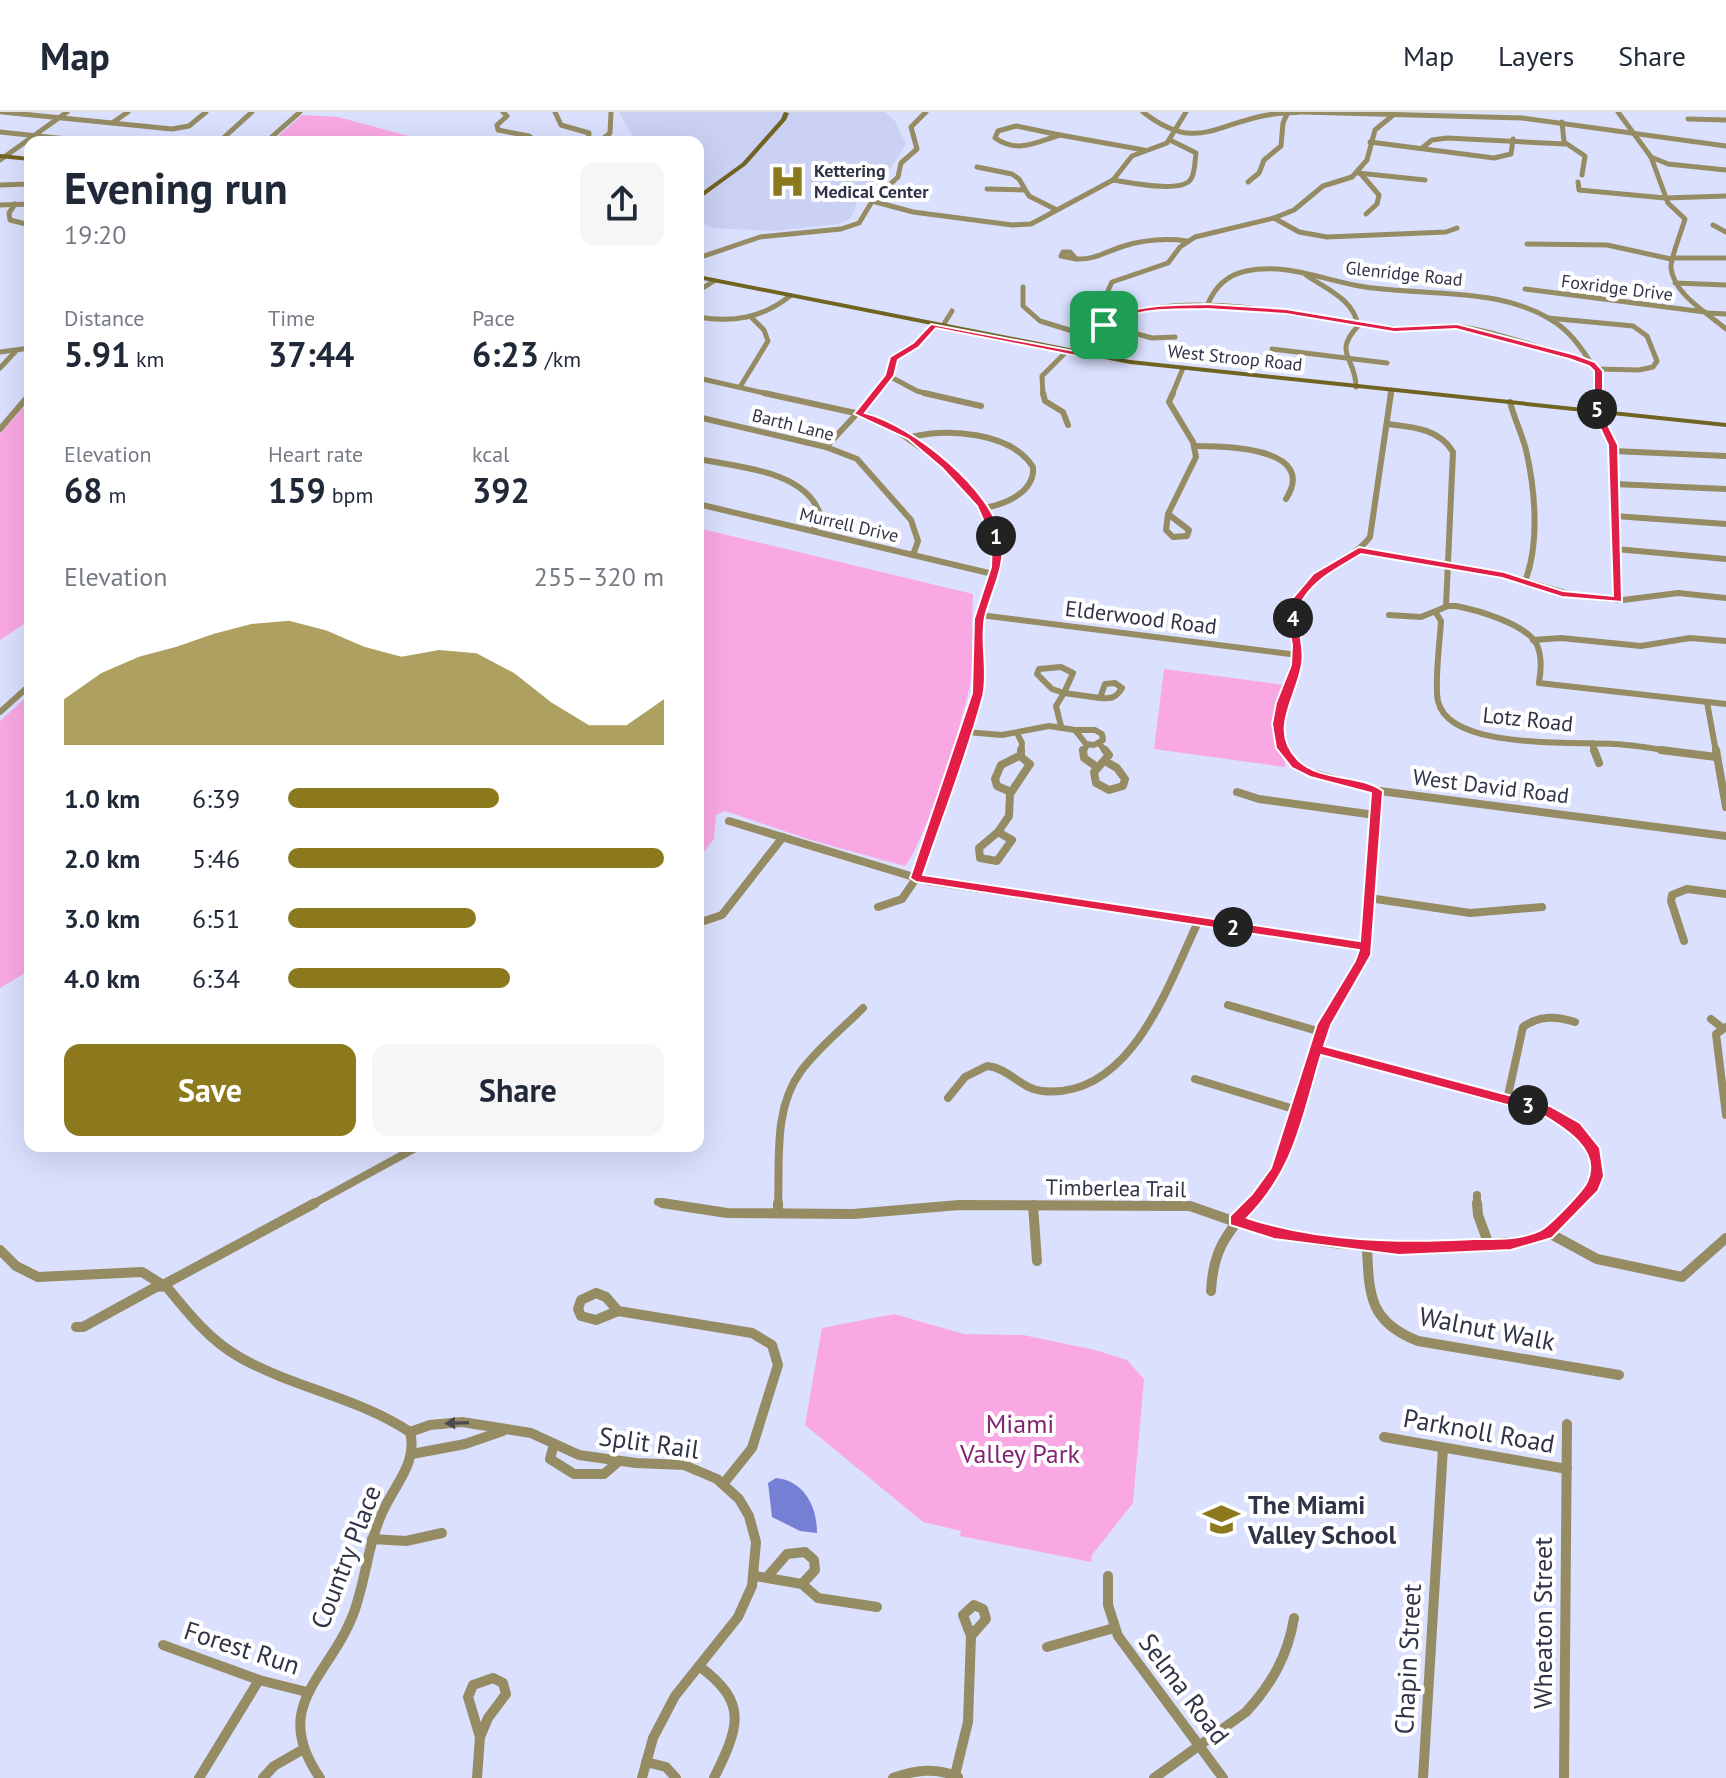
<!DOCTYPE html>
<html lang="en">
<head>
<meta charset="utf-8">
<style>
	:root { --surface:#fff; --page:#f6f6f7; --text:#1f2937; --muted:#747a83; --line:#e0e1e3; --accent:#8c791e }
	body { margin:0; font-family:"PT Sans",sans-serif; background:var(--page); color:var(--text); height:100vh; display:flex; flex-direction:column; font-size:30px; white-space:nowrap }
	* { box-sizing:border-box; margin:0 }
	p { font-size:26px; color:var(--muted) }
	.icon { flex:none; width:44px; height:44px; fill:none; stroke:currentColor; stroke-width:2; stroke-linecap:round; stroke-linejoin:round }
	.map { position:relative; flex:1; overflow:hidden }
	.drawer { position:absolute; left:24px; top:24px; width:680px; height:1016px; display:flex; flex-direction:column; background:var(--surface); border-radius:16px; box-shadow:0 8px 32px #0002 }
	.drawer>* { flex:none }
	.pin { position:absolute; display:grid; place-items:center; width:68px; height:68px; color:#fff; margin:-34px; border-radius:16px; box-shadow:0 4px 12px #0006 }
	.km { position:absolute; width:40px; height:40px; margin:-20px; border-radius:50%; background:#222; color:#fff; font-size:22px; line-height:40px; text-align:center }
	.round { display:grid; place-items:center; flex:none; width:84px; height:84px; border-radius:16px; background:var(--page) }
	.overview { display:flex; align-items:center; justify-content:space-between; height:136px; padding:0 40px }
	h1 { font-size:44px; font-weight:700; line-height:60px }
	.metrics { display:grid; grid-template-columns:repeat(3,1fr); gap:12px; height:136px; padding:8px 40px }
	.metrics div { display:grid; align-content:center }
	.metrics b { font-size:34px; font-weight:700 }
	.metrics small { font-size:22px; font-weight:400 }
	.metrics p { font-size:22px }
	.chart { height:224px; padding:16px 40px }
	.chart p { display:flex; justify-content:space-between }
	.chart svg { width:100%; height:144px; margin-top:8px; fill:var(--accent); opacity:.7 }
	.primary-button { display:flex; gap:16px; margin-top:auto; padding:16px 40px }
	.primary-button a { flex:1; height:92px; border-radius:16px; background:var(--accent); color:#fff; font-size:32px; font-weight:700; line-height:92px; text-align:center }
	.primary-button a+a { background:var(--page); color:var(--text) }
	ul { padding:0 40px; list-style:none; font-size:26px }
	li { display:grid; grid-template-columns:128px 96px 1fr; align-items:center; height:60px }
	li i { height:20px; border-radius:10px; background:var(--accent) }
	header { display:flex; align-items:center; gap:48px; box-sizing:border-box; height:112px; padding:0 40px; background:var(--surface); border-bottom:2px solid var(--line) }
	header strong { font-size:38px }
	nav { display:flex; gap:44px; margin-inline-start:auto; font-size:28px }
	.map>svg:first-child { display:block }
</style>
</head>
<body>
<header>
<strong>Map</strong>
<nav><a>Map</a><a>Layers</a><a>Share</a></nav>
</header>
<div class="map">
<svg width="1726" height="1666" viewBox="0 0 1726 1666">
	<rect width="100%" height="100%" fill="#dae0fe"/>
	<!-- built -->
	<polygon fill="#cad1f3" points="619,0 885,0 895,9 906,32 888,60 857,91 851,106 840,112 772,119 713,116 698,109 698,30 636,30"/>
	<!-- green -->
	<g fill="#f9a8e4">
		<polygon points="302,3 338,5 431,30 272,30"/>
		<polygon points="30,288 30,508 0,528 0,322"/>
		<path d="M 698,416 L 973,482 C 971,510 974,540 971,568 C 966,600 924,733 905,754 L 814,729 L 725,699 L 716,703 L 714,727 L 698,747 Z"/>
		<path d="M 1164,557 L 1285,573 C 1278,591 1271,611 1277,631 C 1280,640 1286,645 1285,655 L 1154,637 Z"/>
		<polygon points="30,582 30,858 0,876 0,609"/>
		<polygon points="894,1202 964,1222 1023,1223 1095,1238 1127,1248 1144,1267 1133,1391 1092,1443 1091,1450 960,1424 961,1419 923,1410 805,1313 822,1216"/>
	</g>
	<!-- water -->
	<path fill="#7580d4" d="M 776,1366 C 804,1369 817,1394 817,1421 L 800,1419 L 772,1405 L 768,1371 Z"/>
	<g fill="none" stroke-linecap="round" stroke-linejoin="round">
		<!-- street-far3 -->
		<g stroke="#958c64" stroke-width="5">
			<polyline points="2,0 172,17 189,14 206,0"/>
			<polyline points="503,0 507,4 497,13 498,18 529,24 538,30"/>
			<polyline points="555,0 561,13 589,21 588,30"/>
			<path d="M 1143,0 C 1196,41 1214,12 1268,3 C 1279,1 1290,1 1300,0"/>
			<polyline points="1302,0 1522,6 1726,34"/>
			<path d="M 1618,0 L 1651,45 L 1668,91 L 1685,107 C 1682,118 1670,147 1671,156 C 1674,183 1708,201 1726,217"/>
			<polyline points="1688,7 1726,8"/>
			<polyline points="1562,10 1564,30 1585,44 1582,63"/>
			<polyline points="112,11 128,0"/>
			<path d="M 1016,14 L 1060,23 C 1036,30 1018,42 995,26 L 998,19 Z"/>
			<polyline points="0,20 95,30"/>
			<polyline points="1060,23 1144,38"/>
			<polyline points="219,30 252,0"/>
			<polyline points="266,30 300,0"/>
			<polyline points="599,30 610,21 611,0"/>
			<polyline points="1370,30 1494,46 1511,42 1513,27"/>
			<polyline points="1422,36 1432,28 1447,26 1565,32"/>
			<polyline points="1651,45 1668,52 1726,58"/>
			<polyline points="0,48 67,0"/>
			<polyline points="977,55 1012,62 1019,67 1029,84 1057,98"/>
			<polyline points="1358,61 1425,68"/>
			<polyline points="1361,62 1379,83 1377,92 1366,102"/>
			<path d="M 1113,68 C 1128,70 1182,82 1191,67 C 1195,61 1195,49 1196,41 L 1170,28"/>
			<polyline points="1248,70 1259,61 1264,48 1281,34 1283,11 1288,0"/>
			<polyline points="1578,70 1579,78 1665,86 1726,84"/>
			<polyline points="0,73 30,72"/>
			<polyline points="987,77 1023,78"/>
			<polyline points="872,89 913,100 1012,113 1031,112 1113,68 1132,44 1167,31 1186,0"/>
			<polyline points="15,92 9,101 10,108 30,113"/>
			<polyline points="0,93 30,92"/>
			<polyline points="1274,106 1299,120 1327,125 1446,120 1457,116"/>
			<polyline points="1713,113 1726,120"/>
			<polyline points="1527,132 1607,133 1671,147"/>
			<polygon points="1063,140 1070,140 1076,147 1061,144"/>
			<polyline points="698,146 760,125 841,117 859,111 873,88 898,65 901,51 917,37 911,15 926,0"/>
			<polyline points="1673,146 1726,146"/>
			<path d="M 1076,147 C 1095,148 1107,139 1124,134 C 1144,128 1166,126 1187,129"/>
			<path d="M 1306,163 C 1326,177 1354,187 1358,214 C 1332,242 1356,245 1356,275"/>
			<polyline points="1675,171 1726,173"/>
			<polyline points="1023,175 1023,194 1040,209 1092,225"/>
			<polyline points="1525,177 1705,200"/>
			<polyline points="698,179 714,169"/>
			<path d="M 1207,194 C 1214,176 1227,163 1246,159 C 1287,150 1325,169 1365,175 C 1426,184 1496,175 1550,207 C 1569,218 1580,234 1591,251"/>
			<polyline points="1708,201 1726,202"/>
			<path d="M 698,205 C 733,211 762,206 790,184"/>
			<polyline points="1117,205 1105,185 1112,170 1168,151 1180,135 1195,125 1274,106 1294,98 1323,74 1352,65 1367,48 1375,18 1392,4"/>
			<polyline points="1548,206 1633,214 1647,224 1657,249 1653,255 1639,258 1597,257"/>
			<polyline points="1104,213 1152,226 1175,225"/>
			<polyline points="942,215 952,199"/>
			<polyline points="1272,237 1387,251"/>
			<polyline points="0,240 30,236"/>
			<path d="M 1082,243 C 1091,227 1101,211 1119,205 C 1195,176 1311,207 1390,216 C 1414,219 1440,212 1463,215 C 1506,222 1550,240 1592,252 L 1599,262 L 1598,283"/>
			<polyline points="0,256 15,240"/>
			<polyline points="889,264 917,279 932,283"/>
			<polyline points="698,266 773,283"/>
			<polyline points="740,275 768,229 764,218 751,205"/>
			<polyline points="874,283 889,264 893,247 916,233 934,213"/>
			<polyline points="1043,283 1042,264 1066,240"/>
			<polyline points="1172,283 1183,256"/>
			<polyline points="1390,283 1391,278"/>
		</g>
		<!-- street-far2 -->
		<g stroke="#958c64" stroke-width="6">
			<polyline points="764,281 869,304 887,312 950,356 984,396 994,416 997,445 979,512 976,591 959,640"/>
			<polyline points="924,281 981,294"/>
			<polyline points="1043,281 1045,289 1063,300 1068,313"/>
			<polyline points="1599,281 1598,303 1613,333 1618,488"/>
			<path d="M 1510,290 C 1514,306 1522,322 1526,338 C 1535,377 1540,431 1525,469"/>
			<polyline points="698,305 826,335 857,347 911,408 918,429 913,443"/>
			<path d="M 1387,312 C 1412,315 1439,316 1453,340 L 1446,494"/>
			<polyline points="0,317 30,282"/>
			<path d="M 911,325 C 948,316 1011,320 1033,355 C 1035,380 1006,392 984,396"/>
			<path d="M 1196,334 C 1223,334 1319,335 1286,387"/>
			<polyline points="826,335 876,281"/>
			<polyline points="1613,339 1726,344"/>
			<path d="M 698,347 C 737,355 805,358 820,402 L 813,419"/>
			<polyline points="1614,372 1726,377"/>
			<polyline points="698,392 993,462"/>
			<polygon points="1168,402 1189,418 1187,424 1173,425 1166,418"/>
			<polyline points="1168,402 1196,345 1193,330 1169,290 1173,281"/>
			<polyline points="1615,404 1726,412"/>
			<polyline points="1616,437 1726,447"/>
			<polyline points="1359,438 1504,463 1572,483 1623,488 1678,481 1726,486"/>
			<path d="M 1436,501 L 1441,509 C 1440,529 1434,572 1438,589 C 1449,639 1576,629 1615,632 C 1635,633 1656,637 1676,640"/>
			<polyline points="980,503 1298,543"/>
			<path d="M 1389,503 L 1421,505 L 1448,494 L 1456,494 C 1477,498 1527,512 1537,533 C 1542,544 1541,559 1539,571"/>
			<polyline points="1533,528 1561,526 1641,534 1690,526 1726,529"/>
			<polygon points="1061,555 1073,561 1064,581 1052,577 1037,562 1039,557"/>
			<path d="M 1115,571 L 1122,576 C 1116,586 1111,587 1100,586 L 1105,572 Z"/>
			<polyline points="1539,571 1726,592"/>
			<polyline points="1064,581 1100,586"/>
			<polyline points="1707,590 1716,640"/>
			<polyline points="0,600 30,573"/>
			<polyline points="1061,614 1056,594 1064,581"/>
			<polygon points="1075,618 1095,618 1102,622 1103,628 1094,633 1086,632"/>
			<polyline points="966,620 1002,623 1049,614 1075,618"/>
			<polyline points="1017,621 1022,631 1021,640"/>
			<polyline points="1099,631 1106,640"/>
			<polyline points="1592,631 1595,640"/>
			<polyline points="1083,640 1087,633"/>
			<path d="M 1284,640 C 1265,605 1300,574 1298,538 C 1297,516 1288,498 1302,478 C 1320,454 1352,449 1370,425 L 1391,281"/>
		</g>
		<!-- street-far1 -->
		<g stroke="#958c64" stroke-width="8">
			<polyline points="1083,638 1084,646 1097,655"/>
			<polyline points="1105,638 1109,643 1094,660 1096,671 1109,678 1123,674 1125,667 1117,656 1105,649"/>
			<polyline points="1282,638 1291,649 1309,660 1372,678 1726,724"/>
			<polyline points="1594,638 1599,651"/>
			<polyline points="1661,638 1716,645"/>
			<polyline points="1716,638 1726,695"/>
			<polyline points="1011,680 997,674 995,667 1001,653 1021,643 1021,638"/>
			<polyline points="1237,680 1259,687 1375,703"/>
			<polyline points="729,709 927,769 1366,834"/>
			<polygon points="998,720 1012,728 997,749 980,746 979,736"/>
			<polyline points="998,720 1009,704 1010,682 1030,652 1020,644"/>
			<polyline points="1369,786 1470,801 1542,795"/>
			<polyline points="878,795 902,787 915,768 960,638"/>
			<polyline points="698,811 722,803 783,725"/>
			<polyline points="1684,829 1671,789 1672,783 1687,777 1726,782"/>
			<polyline points="1228,893 1321,920"/>
			<polyline points="1711,907 1721,915"/>
			<polyline points="1726,915 1716,922 1726,1003"/>
			<path d="M 1316,937 L 1556,1003 C 1594,1026 1614,1057 1577,1093"/>
			<polyline points="1195,967 1297,998"/>
			<path d="M 948,986 L 965,965 L 987,954 C 1009,956 1021,977 1042,979 C 1131,988 1168,873 1198,810"/>
			<path d="M 1507,988 L 1523,915 C 1540,903 1556,904 1575,910"/>
			<polyline points="1477,1083 1477,1093"/>
			<polyline points="658,1090 674,1093"/>
			<polyline points="311,1093 419,1034"/>
			<path d="M 778,1093 C 780,1048 773,997 801,959 C 819,935 842,917 863,896"/>
			<polyline points="1250,1093 1277,1059 1324,912 1365,843 1377,679"/>
		</g>
		<!-- street -->
		<g stroke="#958c64" stroke-width="10">
			<polyline points="662,1091 727,1101 853,1102 959,1093 1190,1094 1250,1115 1286,1124 1341,1132 1423,1136 1528,1129 1552,1118 1579,1091"/>
			<polyline points="1477,1091 1478,1103 1489,1133"/>
			<polyline points="1033,1093 1037,1149"/>
			<polyline points="778,1101 778,1091"/>
			<polyline points="1549,1121 1597,1147 1682,1165 1726,1126"/>
			<path d="M 1367,1135 C 1369,1183 1369,1210 1418,1229 L 1619,1263"/>
			<polyline points="0,1138 16,1154 38,1165 142,1160 163,1173 315,1091"/>
			<path d="M 1211,1179 C 1213,1137 1227,1122 1252,1091"/>
			<polygon points="596,1181 606,1185 618,1199 596,1208 581,1204 578,1197 581,1188"/>
			<polyline points="618,1199 752,1221 772,1233 778,1253 752,1336 724,1371"/>
			<path d="M 76,1215 L 83,1215 L 156,1175 L 166,1174 C 188,1201 210,1229 241,1246 C 295,1276 359,1286 410,1320 C 418,1351 395,1372 383,1399 C 368,1431 366,1467 354,1500 C 330,1566 269,1592 320,1666"/>
			<polyline points="410,1320 430,1313 462,1310 531,1321 579,1343 636,1351 684,1353 717,1367 739,1387 749,1404 756,1430 752,1474 738,1505 675,1584 653,1626 642,1666"/>
			<polyline points="1384,1325 1567,1357"/>
			<polyline points="554,1332 550,1347 574,1362 604,1362 619,1349"/>
			<polyline points="412,1342 465,1332 503,1319"/>
			<polyline points="372,1427 406,1429 442,1421"/>
			<polyline points="755,1464 802,1472 818,1486 877,1495"/>
			<polyline points="768,1464 787,1442 805,1440 814,1448 815,1458 802,1472"/>
			<polyline points="1108,1464 1108,1493 1118,1524 1223,1666"/>
			<polygon points="974,1493 983,1497 986,1507 971,1524 963,1503"/>
			<polyline points="163,1533 259,1568 307,1580"/>
			<polyline points="1047,1535 1114,1516"/>
			<path d="M 699,1554 C 749,1591 739,1615 714,1666"/>
			<polygon points="493,1566 503,1571 506,1582 488,1606 480,1625 468,1585 473,1573"/>
			<polyline points="646,1650 666,1655 676,1666"/>
			<polyline points="955,1663 968,1610 971,1524"/>
			<polyline points="199,1666 259,1568"/>
			<polyline points="263,1666 274,1654 302,1638"/>
			<polyline points="477,1666 480,1625"/>
			<path d="M 893,1666 C 915,1658 936,1655 958,1665"/>
			<path d="M 1154,1666 L 1246,1600 C 1272,1572 1288,1543 1294,1506"/>
			<polyline points="1423,1666 1443,1336"/>
			<polyline points="1564,1666 1567,1312"/>
		</g>
		<!-- secondary -->
		<g fill="#716321" fill-rule="evenodd">
			<polygon points="784,0 789,1 786,8 746,53 698,88 698,83 742,51 781,7"/>
			<polygon points="0,42 30,45 30,49 0,46"/>
			<polygon points="698,163 1130,248 1726,311 1726,315 1130,252 698,167"/>
		</g>
	</g>
	<!-- one-way arrows -->
	<defs><path id="oneway-solid" d="M-6-.8H1V-3.2L6.5 0L1 3.2V.8H-6Z" transform="scale(2)"/></defs>
	<use fill="#4a4a4f" href="#oneway-solid" transform="translate(457 1311) rotate(178)"/>
	<!-- route -->
	<path fill="#e11d48" stroke="#fff" stroke-width="2" fill-rule="evenodd" d="M 1207,192 L 1286,197 L 1394,215 L 1457,212 L 1576,243 L 1595,250 L 1603,259 L 1603,303 L 1618,333 L 1622,490 L 1562,485 L 1502,466 L 1361,442 C 1340,455 1318,465 1304,486 C 1291,505 1306,531 1302,552 C 1297,586 1268,617 1298,648 C 1320,670 1361,662 1383,679 L 1371,843 L 1331,913 L 1324,934 L 1550,994 L 1580,1011 L 1600,1036 L 1604,1064 L 1598,1079 L 1552,1126 L 1511,1138 L 1399,1143 L 1274,1127 L 1230,1113 L 1230,1104 L 1252,1082 L 1271,1056 L 1317,912 L 1355,849 L 1359,838 L 916,770 L 910,766 L 972,581 L 974,507 L 991,455 L 992,428 L 977,394 L 942,356 L 908,327 L 854,302 L 885,263 L 890,245 L 913,231 L 931,212 L 1079,240 C 1108,189 1155,194 1207,192 ZM 1207,197 L 1286,202 L 1394,220 L 1456,217 L 1569,247 L 1589,254 L 1594,259 L 1594,303 L 1608,333 L 1613,484 L 1563,479 L 1504,460 L 1359,435 L 1313,462 L 1291,488 L 1287,505 L 1292,533 L 1291,553 L 1276,591 L 1272,612 L 1276,636 L 1292,656 L 1310,665 L 1371,681 L 1360,829 L 923,763 C 943,704 967,644 983,584 C 989,559 980,531 985,505 C 991,480 1006,455 1002,429 C 995,378 912,313 865,301 L 894,264 L 898,248 L 919,235 L 936,216 L 1082,245 C 1091,239 1096,224 1106,216 C 1133,194 1174,198 1207,197 ZM 1321,943 L 1541,1002 C 1563,1015 1602,1038 1587,1070 C 1582,1080 1551,1112 1541,1118 C 1522,1128 1496,1127 1475,1127 C 1400,1131 1319,1130 1247,1106 C 1295,1057 1302,1007 1321,943 Z"/>
	<!-- icons -->
	<defs>
		<symbol id="hospital-bare" viewBox="-9 -9 18 18"><path d="M-5-5h3v3.5h4V-5h3V5h-3V1.5h-4V5h-3Z" fill="#8c791e" stroke="#fff" stroke-width="2.5" paint-order="stroke"/></symbol>
		<symbol id="school-bare" viewBox="-9 -9 18 18"><path d="M0-5L7-2L0 1L-7-2ZM-4 1L0 2.5L4 1V4Q0 6-4 4Z" fill="#8c791e" stroke="#fff" stroke-width="2.5" paint-order="stroke"/></symbol>
	</defs>
	<g fill-rule="evenodd">
		<use href="#hospital-bare" x="762" y="44" width="51" height="51"/>
		<use href="#school-bare" x="1196" y="1382" width="51" height="51"/>
	</g>
	<g text-anchor="middle" stroke-width="8" stroke-linejoin="round" paint-order="stroke">
		<!-- far-poi labels -->
		<g font-size="18" font-weight="bold" fill="#313448" stroke="#fff" text-anchor="start">
			<text x="814" y="65">Kettering<tspan x="814" dy="21">Medical Center</tspan></text>
		</g>
		<!-- far-street labels -->
		<g font-size="18" fill="#313448" stroke="#fff">
			<text transform="translate(1404 162) rotate(6)" y="6">Glenridge Road</text>
			<text transform="translate(1617 176) rotate(7)" y="6">Foxridge Drive</text>
			<text transform="translate(1235 246) rotate(6)" y="6">West Stroop Road</text>
			<text transform="translate(793 313) rotate(14)" y="6">Barth Lane</text>
			<text transform="translate(849 413) rotate(13)" y="6">Murrell Drive</text>
		</g>
		<!-- street labels -->
		<g font-size="22" fill="#313448" stroke="#fff">
			<text transform="translate(1141 505) rotate(7)" y="8">Elderwood Road</text>
			<text transform="translate(1528 607) rotate(6)" y="8">Lotz Road</text>
			<text transform="translate(1491 674) rotate(7)" y="8">West David Road</text>
			<text transform="translate(1116 1076) rotate(1)" y="8">Timberlea Trail</text>
		</g>
		<!-- near-street labels -->
		<g font-size="26" fill="#313448" stroke="#fff">
			<text transform="translate(1487 1217) rotate(11)" y="9">Walnut Walk</text>
			<text transform="translate(1479 1319) rotate(10)" y="9">Parknoll Road</text>
			<text transform="translate(649 1331) rotate(8)" y="9">Split Rail</text>
			<text transform="translate(346 1445) rotate(-69)" y="9">Country Place</text>
			<text transform="translate(1543 1511) rotate(-90)" y="9">Wheaton Street</text>
			<text transform="translate(242 1536) rotate(18)" y="9">Forest Run</text>
			<text transform="translate(1408 1547) rotate(-87)" y="9">Chapin Street</text>
			<text transform="translate(1184 1577) rotate(53)" y="9">Selma Road</text>
		</g>
		<!-- near-park labels -->
		<g font-size="26" fill="#832471" stroke="#fff">
			<text x="1020" y="1321">Miami<tspan x="1020" dy="30">Valley Park</tspan></text>
		</g>
		<!-- near-poi labels -->
		<g font-size="26" font-weight="bold" fill="#313448" stroke="#fff" text-anchor="start">
			<text x="1248" y="1402">The Miami<tspan x="1248" dy="30">Valley School</tspan></text>
		</g>
	</g>
</svg>
<div class="pin" style="left:1104px;top:213px;background:#1e9e55"><svg class="icon" aria-label="arrive" viewBox="0 0 24 24"><path d="M6 21V4h12l-3 4 3 4H6"/></svg></div>
<b class="km" style="left:996px;top:424px">1</b>
<b class="km" style="left:1233px;top:815px">2</b>
<b class="km" style="left:1528px;top:993px">3</b>
<b class="km" style="left:1293px;top:506px">4</b>
<b class="km" style="left:1597px;top:297px">5</b>
<section class="drawer">
<div class="overview"><div><h1>Evening run</h1><p>19:20</p></div><a class="round"><svg class="icon" aria-label="share" viewBox="0 0 24 24"><path d="M12 15V3M7 8l5-5 5 5M5 13v7h14v-7"/></svg></a></div>
<div class="metrics">
<div><p>Distance</p><b>5.91<small> km</small></b></div>
<div><p>Time</p><b>37:44</b></div>
<div><p>Pace</p><b>6:23<small> /km</small></b></div>
</div>
<div class="metrics">
<div><p>Elevation</p><b>68<small> m</small></b></div>
<div><p>Heart rate</p><b>159<small> bpm</small></b></div>
<div><p>kcal</p><b>392</b></div>
</div>
<div class="chart"><p><span>Elevation</span>255–320 m</p>
<svg viewBox="0 0 160 44" preserveAspectRatio="none"><path d="M0 44V30L10 22L20 17L30 14L40 10L50 7L60 6L70 9L80 14L90 17L100 15L110 16L120 22L130 31L140 38L150 38L160 30V44z"/></svg>
</div>
<ul>
<li><b>1.0 km</b>6:39<i style="width:56%"></i></li>
<li><b>2.0 km</b>5:46<i style="width:100%"></i></li>
<li><b>3.0 km</b>6:51<i style="width:50%"></i></li>
<li><b>4.0 km</b>6:34<i style="width:59%"></i></li>
</ul>
<div class="primary-button"><a>Save</a><a>Share</a></div>
</section>
</div>
</body>
</html>
